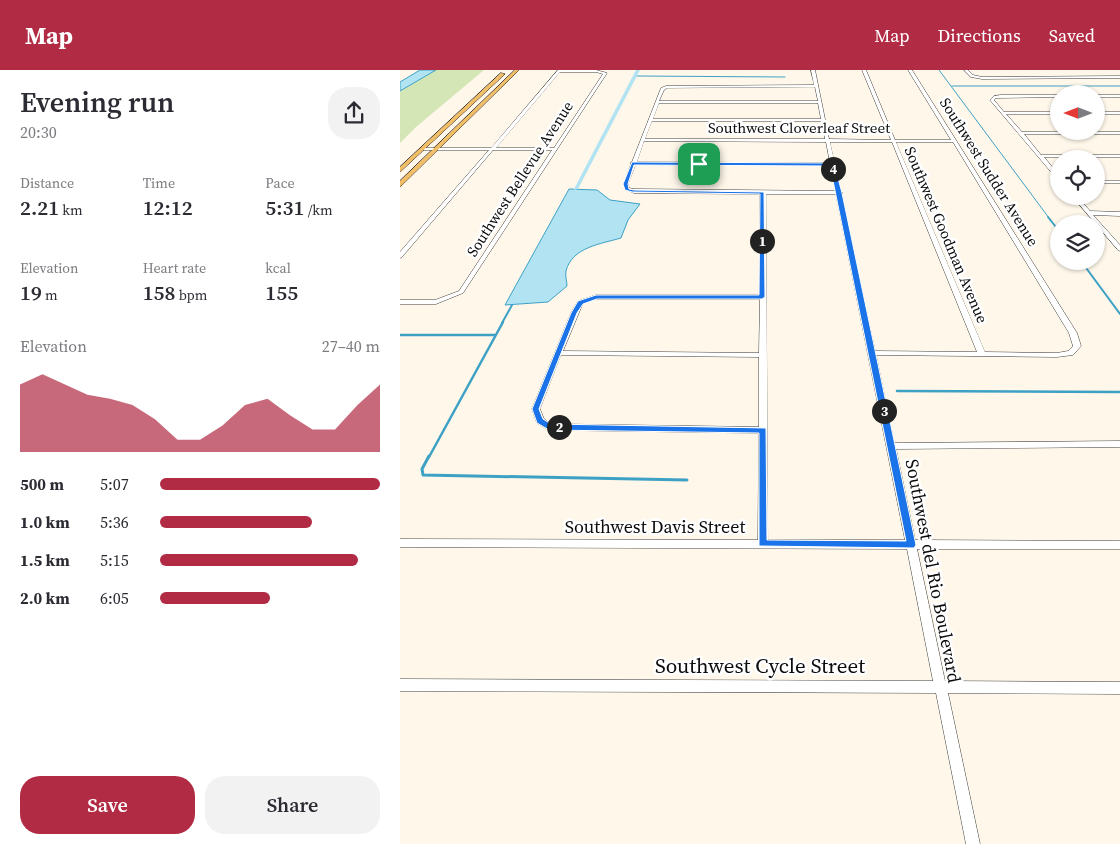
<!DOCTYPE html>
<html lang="en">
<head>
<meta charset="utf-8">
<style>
	:root { --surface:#fff; --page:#f2f2f3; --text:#2b2b33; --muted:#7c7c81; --accent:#b22b44 }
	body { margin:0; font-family:"Source Serif 4",serif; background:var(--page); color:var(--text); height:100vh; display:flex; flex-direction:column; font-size:19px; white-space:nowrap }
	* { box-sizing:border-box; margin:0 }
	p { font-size:16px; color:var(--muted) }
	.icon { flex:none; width:28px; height:28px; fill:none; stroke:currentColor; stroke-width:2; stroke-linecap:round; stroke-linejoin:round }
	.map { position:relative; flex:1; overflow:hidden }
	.details { display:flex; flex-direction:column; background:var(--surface); width:400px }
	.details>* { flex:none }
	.needle { width:32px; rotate:270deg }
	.tools { position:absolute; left:650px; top:15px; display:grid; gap:10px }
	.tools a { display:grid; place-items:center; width:55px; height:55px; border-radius:50%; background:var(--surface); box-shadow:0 1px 4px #0004; font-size:25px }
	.pin { position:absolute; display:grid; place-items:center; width:42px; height:42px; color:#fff; margin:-21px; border-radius:10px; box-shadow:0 2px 8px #0006 }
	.km { position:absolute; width:25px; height:25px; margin:-12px; border-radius:50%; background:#222; color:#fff; font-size:14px; line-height:25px; text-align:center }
	.round { display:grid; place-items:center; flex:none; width:52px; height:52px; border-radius:20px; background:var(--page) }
	.head { display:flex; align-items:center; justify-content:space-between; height:85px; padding:0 20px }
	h1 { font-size:28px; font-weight:600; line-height:38px }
	.figures { display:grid; grid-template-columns:repeat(3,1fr); gap:8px; height:85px; padding:5px 20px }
	.figures div { display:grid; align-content:center }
	.figures b { font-size:21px; font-weight:600 }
	.figures small { font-size:14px; font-weight:400 }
	.figures p { font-size:14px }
	.chart { height:140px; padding:10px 20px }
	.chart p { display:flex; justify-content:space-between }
	.chart svg { width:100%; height:90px; margin-top:5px; fill:var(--accent); opacity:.7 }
	.action { display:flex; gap:10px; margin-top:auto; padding:10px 20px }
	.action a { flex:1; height:58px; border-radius:20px; background:var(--accent); color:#fff; font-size:20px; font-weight:600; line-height:58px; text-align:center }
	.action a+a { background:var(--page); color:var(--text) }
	ul { padding:0 20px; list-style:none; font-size:16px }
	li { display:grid; grid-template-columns:80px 60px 1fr; align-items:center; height:38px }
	li i { height:12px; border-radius:6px; background:var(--accent) }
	header { display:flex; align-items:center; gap:30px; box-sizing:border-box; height:70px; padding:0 25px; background:var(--accent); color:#fff }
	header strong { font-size:24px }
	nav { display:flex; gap:28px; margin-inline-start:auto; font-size:18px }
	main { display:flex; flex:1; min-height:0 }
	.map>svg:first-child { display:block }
</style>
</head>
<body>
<header>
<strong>Map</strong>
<nav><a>Map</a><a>Directions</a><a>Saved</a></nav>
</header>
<main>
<section class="details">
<div class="head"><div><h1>Evening run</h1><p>20:30</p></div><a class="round"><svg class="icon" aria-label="share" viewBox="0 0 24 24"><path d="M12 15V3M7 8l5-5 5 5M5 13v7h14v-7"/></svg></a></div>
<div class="figures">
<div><p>Distance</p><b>2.21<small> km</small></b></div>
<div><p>Time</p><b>12:12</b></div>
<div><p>Pace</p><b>5:31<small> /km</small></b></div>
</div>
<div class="figures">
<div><p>Elevation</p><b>19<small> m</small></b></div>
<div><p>Heart rate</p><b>158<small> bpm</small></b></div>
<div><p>kcal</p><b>155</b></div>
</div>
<div class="chart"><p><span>Elevation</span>27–40 m</p>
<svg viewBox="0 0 160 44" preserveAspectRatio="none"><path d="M0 44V11L10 6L20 11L30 16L40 18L50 21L60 28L70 38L80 38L90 31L100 21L110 18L120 26L130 33L140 33L150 21L160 11V44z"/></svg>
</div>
<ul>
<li><b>500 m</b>5:07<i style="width:100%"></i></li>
<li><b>1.0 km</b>5:36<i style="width:69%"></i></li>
<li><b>1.5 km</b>5:15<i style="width:90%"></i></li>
<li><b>2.0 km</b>6:05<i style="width:50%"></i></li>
</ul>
<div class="action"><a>Save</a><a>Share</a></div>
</section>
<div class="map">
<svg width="720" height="774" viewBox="0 0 720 774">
	<rect width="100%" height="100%" fill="#fef7ea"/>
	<!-- green -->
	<polygon fill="#d5e6b6" points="36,0 84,0 16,57 0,73 0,21"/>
	<!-- water -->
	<g fill="#b2e3f2" stroke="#3da1c5">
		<polygon points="20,0 36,0 0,21 0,12"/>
		<path d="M 169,119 L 197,120 L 210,130 L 240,134 L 228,150 L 221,168 C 201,174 172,177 166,201 C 165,206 167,211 167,216 L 148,232 L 105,235 Z"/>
	</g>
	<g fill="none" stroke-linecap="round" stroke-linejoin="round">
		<!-- stream-far3 -->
		<g stroke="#3da1c5" stroke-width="1">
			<polyline points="539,0 649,148"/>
			<polyline points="235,6 385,7"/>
			<polyline points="552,16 720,16"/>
		</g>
		<!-- stream-far2 -->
		<g stroke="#3da1c5" stroke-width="2">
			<polyline points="648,147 659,161"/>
			<polyline points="681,191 720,244"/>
			<polyline points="102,253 112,235"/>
		</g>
		<!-- stream-far1 -->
		<g stroke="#3da1c5" stroke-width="2.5">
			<polyline points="0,265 95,265"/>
			<polyline points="497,321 720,322"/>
			<polyline points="29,387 103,252"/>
		</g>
		<!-- stream -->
		<polyline stroke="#3da1c5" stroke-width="3" points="29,386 22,399 23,405 287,410"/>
		<!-- canal -->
		<polygon fill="#b2e3f2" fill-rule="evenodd" points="236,0 240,0 178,119 174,120 174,119"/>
		<defs>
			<g id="minor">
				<path d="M 158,0 L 196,0 L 207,3 L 63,223 L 36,234 L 0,234 L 0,230 L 35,230 L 59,221 L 152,80 L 93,80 L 2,187 L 0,188 L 0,182 L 89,80 L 23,80 L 21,79 L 23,78 L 91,78 ZM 160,2 L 196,2 L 203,4 L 154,78 L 96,78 Z"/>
				<path d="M 411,0 L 415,0 L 429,69 L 491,70 L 462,0 L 466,0 L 495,70 L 551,70 L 508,0 L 512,0 L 677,263 L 681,276 L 673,285 L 657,287 L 476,285 L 494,373 L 720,371 L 720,377 L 496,379 L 515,470 L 720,471 L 720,479 L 517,479 L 545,611 L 720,612 L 720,624 L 548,623 L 580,774 L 566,774 L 536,623 L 0,621 L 0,609 L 533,611 L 507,479 L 0,477 L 0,469 L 358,470 L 359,363 L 149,360 L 137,353 L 132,339 L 171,243 L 178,231 L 196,225 L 360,225 L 360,124 L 234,123 L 225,119 L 224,114 L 231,94 L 230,93 L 232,92 L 261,18 L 266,16 L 414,15 ZM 415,17 L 418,31 L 259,31 L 264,20 L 267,18 ZM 259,33 L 418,33 L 421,49 L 253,49 ZM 252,51 L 422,51 L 425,69 L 245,69 ZM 244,71 L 426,72 L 430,93 L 237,92 ZM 430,72 L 492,72 L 577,282 L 475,281 L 441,124 L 443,123 L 441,122 ZM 496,72 L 553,72 L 669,263 L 673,276 L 668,281 L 657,283 L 585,282 ZM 236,94 L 430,95 L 436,121 L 234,119 L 229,118 L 228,114 ZM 366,124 L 436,124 L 505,470 L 368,470 ZM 196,229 L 360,229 L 359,283 L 163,281 L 183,233 ZM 161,285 L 359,287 L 359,357 L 151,354 L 144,349 L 140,339 Z"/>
				<polygon points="564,0 568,0 573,5 582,7 720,6 720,8 582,9 571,7"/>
				<polygon points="601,25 659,25 659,27 596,28 594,30 604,42 659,42 659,44 606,44 622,62 720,62 720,64 624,64 641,85 720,85 720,87 644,87 659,105 659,109 657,109 590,30 594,26"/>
				<rect x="696" y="25" width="24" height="2"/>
				<rect x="696" y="42" width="24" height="2"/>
				<rect x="696" y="111" width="24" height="2"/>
				<polygon points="672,126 677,126 690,141 720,142 720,146 693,145 720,175 720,181 718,180"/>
			</g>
			<g id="major">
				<polygon points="115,0 119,0 0,117 0,111"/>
				<polygon points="101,3 105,4 0,102 0,97"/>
			</g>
		</defs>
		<!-- minor casing -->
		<use href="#minor" stroke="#3e3e3e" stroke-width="1"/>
		<!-- major casing -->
		<use href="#major" stroke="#1c1c1c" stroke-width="1"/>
		<!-- minor -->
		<use href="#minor" fill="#fff" fill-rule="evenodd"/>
		<!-- major -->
		<use href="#major" fill="#f1bd67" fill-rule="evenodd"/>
	</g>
	<!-- route -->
	<path fill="#1a73e8" stroke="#fff" fill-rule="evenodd" d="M 232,92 L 434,93 L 442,123 L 516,475 L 514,478 L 359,476 L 359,363 L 149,360 L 137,353 L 132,339 L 171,243 L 178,231 L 196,225 L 359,225 L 360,124 L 232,122 L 225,120 L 223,114 ZM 234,95 L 430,96 L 506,471 L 367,470 L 366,358 L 151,354 L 143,349 L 139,339 L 177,243 L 183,234 L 197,229 L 362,229 L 365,227 L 364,122 L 234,120 L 229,119 L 228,114 Z"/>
	<g text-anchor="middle" stroke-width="5" stroke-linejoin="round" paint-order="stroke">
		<!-- far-street labels -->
		<g font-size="15" fill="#0b0b0b" stroke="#fff">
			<text x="399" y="63">Southwest Cloverleaf Street</text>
			<text transform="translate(589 102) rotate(58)" y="5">Southwest Sudder Avenue</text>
			<text transform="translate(120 109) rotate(-57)" y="5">Southwest Bellevue Avenue</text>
			<text transform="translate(546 165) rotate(67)" y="5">Southwest Goodman Avenue</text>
		</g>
		<!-- street labels -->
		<g font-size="18" fill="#0b0b0b" stroke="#fff">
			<text x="255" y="463">Southwest Davis Street</text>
			<text transform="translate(533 501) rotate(79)" y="6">Southwest del Rio Boulevard</text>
		</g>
		<!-- near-street labels -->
		<g font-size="21" fill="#0b0b0b" stroke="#fff">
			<text x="360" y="603">Southwest Cycle Street</text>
		</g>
	</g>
</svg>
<div class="tools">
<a><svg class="needle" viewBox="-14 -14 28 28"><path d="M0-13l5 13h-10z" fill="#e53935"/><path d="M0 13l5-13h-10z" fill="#7c7c81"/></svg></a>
<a><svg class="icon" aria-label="locate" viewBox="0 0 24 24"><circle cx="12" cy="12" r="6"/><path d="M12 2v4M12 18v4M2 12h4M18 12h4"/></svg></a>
<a><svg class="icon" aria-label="layers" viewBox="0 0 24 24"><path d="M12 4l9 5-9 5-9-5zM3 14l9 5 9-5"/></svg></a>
</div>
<div class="pin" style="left:299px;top:94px;background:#1e9e55"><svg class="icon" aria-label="arrive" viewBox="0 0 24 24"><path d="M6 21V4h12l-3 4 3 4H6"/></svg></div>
<b class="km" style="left:362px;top:171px">1</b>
<b class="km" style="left:159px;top:357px">2</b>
<b class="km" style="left:484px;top:341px">3</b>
<b class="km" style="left:433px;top:99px">4</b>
</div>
</main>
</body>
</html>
